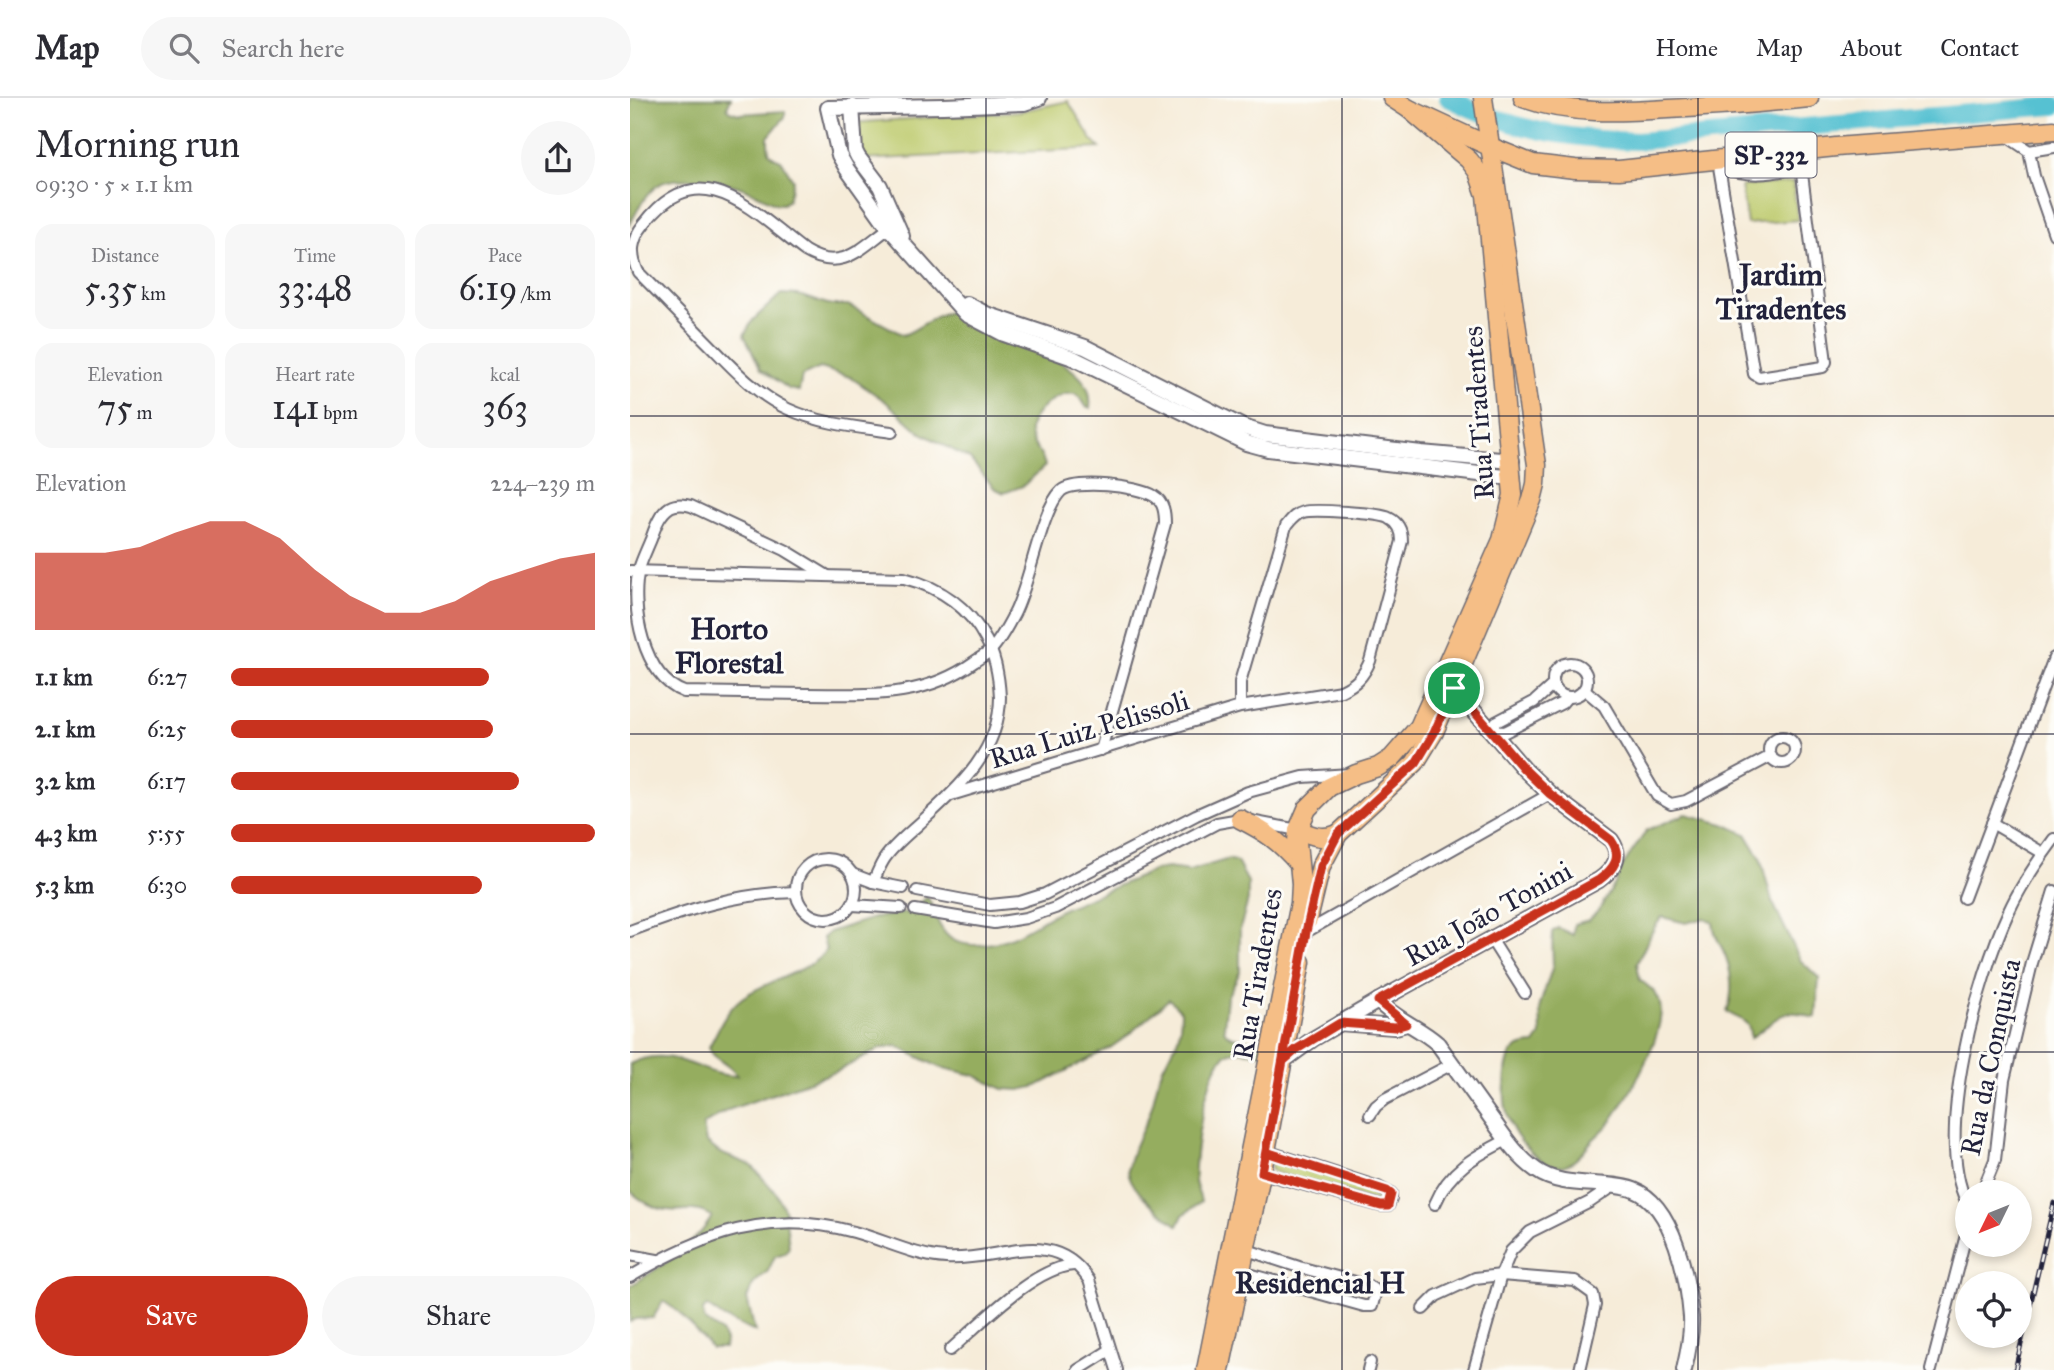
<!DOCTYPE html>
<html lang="en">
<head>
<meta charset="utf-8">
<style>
	:root { --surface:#fff; --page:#f7f7f7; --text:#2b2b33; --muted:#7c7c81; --line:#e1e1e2; --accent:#c8321e }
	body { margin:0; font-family:"IM FELL Great Primer",serif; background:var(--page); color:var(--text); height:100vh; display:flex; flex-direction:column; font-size:26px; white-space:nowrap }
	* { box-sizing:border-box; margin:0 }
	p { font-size:23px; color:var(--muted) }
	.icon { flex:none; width:38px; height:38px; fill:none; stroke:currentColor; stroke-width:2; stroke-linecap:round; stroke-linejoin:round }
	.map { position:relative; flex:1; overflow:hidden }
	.sheet { display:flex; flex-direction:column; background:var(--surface); width:630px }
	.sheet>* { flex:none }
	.needle { width:46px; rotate:227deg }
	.controls { position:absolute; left:1325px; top:1082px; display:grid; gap:14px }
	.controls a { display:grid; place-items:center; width:77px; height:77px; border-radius:50%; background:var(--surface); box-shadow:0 4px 10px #0003; font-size:35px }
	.pin { position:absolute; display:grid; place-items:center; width:60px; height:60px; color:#fff; margin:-30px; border:4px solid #fff; border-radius:50%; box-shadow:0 2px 7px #0007 }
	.round { display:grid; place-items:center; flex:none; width:74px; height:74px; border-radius:37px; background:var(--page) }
	.headline { display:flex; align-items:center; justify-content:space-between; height:119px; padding:0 35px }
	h1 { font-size:38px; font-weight:600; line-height:52px }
	.figures { display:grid; grid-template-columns:repeat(3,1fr); gap:10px; height:119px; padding:7px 35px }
	.figures div { display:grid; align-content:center; border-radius:18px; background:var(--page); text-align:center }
	.figures b { font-size:35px; font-weight:600 }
	.figures small { font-size:19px; font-weight:400 }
	.figures p { font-size:19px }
	.chart { height:196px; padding:14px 35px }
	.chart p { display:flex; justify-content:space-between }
	.chart svg { width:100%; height:126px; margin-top:7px; fill:var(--accent); opacity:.7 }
	.action { display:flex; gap:14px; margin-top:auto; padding:14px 35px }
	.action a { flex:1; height:80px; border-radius:42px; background:var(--accent); color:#fff; font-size:28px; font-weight:600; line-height:80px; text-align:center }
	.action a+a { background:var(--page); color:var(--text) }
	ul { padding:0 35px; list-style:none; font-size:23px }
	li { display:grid; grid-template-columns:112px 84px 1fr; align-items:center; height:52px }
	li i { height:18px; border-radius:9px; background:var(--accent) }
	header { display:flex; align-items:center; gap:42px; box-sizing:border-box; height:98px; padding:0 35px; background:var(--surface); border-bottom:2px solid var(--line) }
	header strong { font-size:33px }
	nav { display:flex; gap:38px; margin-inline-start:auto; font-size:24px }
	.search { width:490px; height:63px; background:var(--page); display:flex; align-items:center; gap:18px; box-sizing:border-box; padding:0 24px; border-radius:38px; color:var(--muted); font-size:26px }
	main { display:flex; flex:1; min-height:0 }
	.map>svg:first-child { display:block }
</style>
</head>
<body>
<header>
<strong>Map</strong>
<div class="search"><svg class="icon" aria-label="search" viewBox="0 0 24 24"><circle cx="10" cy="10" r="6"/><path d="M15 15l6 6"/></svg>Search here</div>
<nav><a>Home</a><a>Map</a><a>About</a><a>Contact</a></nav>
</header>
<main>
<section class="sheet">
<div class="headline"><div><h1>Morning run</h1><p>09:30 · 5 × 1.1 km</p></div><a class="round"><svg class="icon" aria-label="share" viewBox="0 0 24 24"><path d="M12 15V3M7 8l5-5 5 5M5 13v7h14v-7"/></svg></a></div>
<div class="figures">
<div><p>Distance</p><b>5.35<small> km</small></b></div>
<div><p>Time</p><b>33:48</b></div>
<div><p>Pace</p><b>6:19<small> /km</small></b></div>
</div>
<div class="figures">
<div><p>Elevation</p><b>75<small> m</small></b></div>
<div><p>Heart rate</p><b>141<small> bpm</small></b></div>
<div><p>kcal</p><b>363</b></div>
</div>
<div class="chart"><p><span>Elevation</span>224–239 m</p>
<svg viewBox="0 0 160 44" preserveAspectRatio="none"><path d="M0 44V17L10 17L20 17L30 15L40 10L50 6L60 6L70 12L80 23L90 32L100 38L110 38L120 34L130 27L140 23L150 19L160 17V44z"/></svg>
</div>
<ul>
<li><b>1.1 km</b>6:27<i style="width:71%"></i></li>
<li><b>2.1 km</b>6:25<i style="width:72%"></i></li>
<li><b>3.2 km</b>6:17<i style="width:79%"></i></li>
<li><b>4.3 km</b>5:55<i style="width:100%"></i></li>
<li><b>5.3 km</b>6:30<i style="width:69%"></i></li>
</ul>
<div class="action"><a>Save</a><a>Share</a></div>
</section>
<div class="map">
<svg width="1424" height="1272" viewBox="0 0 1424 1272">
	<rect width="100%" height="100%" fill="#fdfcf7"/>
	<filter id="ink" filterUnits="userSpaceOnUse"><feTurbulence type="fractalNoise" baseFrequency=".0143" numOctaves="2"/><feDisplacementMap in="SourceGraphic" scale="14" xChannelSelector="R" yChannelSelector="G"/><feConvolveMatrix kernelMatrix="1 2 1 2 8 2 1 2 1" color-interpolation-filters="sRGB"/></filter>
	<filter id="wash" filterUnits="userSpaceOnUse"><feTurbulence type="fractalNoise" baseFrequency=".00686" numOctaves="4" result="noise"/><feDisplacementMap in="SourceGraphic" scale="28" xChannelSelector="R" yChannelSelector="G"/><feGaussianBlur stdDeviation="1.57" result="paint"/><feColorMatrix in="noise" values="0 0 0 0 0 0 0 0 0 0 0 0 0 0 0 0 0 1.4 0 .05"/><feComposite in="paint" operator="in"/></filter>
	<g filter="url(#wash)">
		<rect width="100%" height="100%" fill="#f6ecd9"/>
		<!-- green -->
		<g fill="#bcc96b" stroke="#6f7653" stroke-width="2">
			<polygon points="438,3 462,42 470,50 229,62 221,25 391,13"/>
			<polygon points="1163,84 1168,122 1117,126 1111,88"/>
			<polygon points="647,1063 751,1094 756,1097 757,1102 753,1105 644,1074 641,1071 641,1065"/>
		</g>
		<!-- forest -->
		<g fill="#95ad5f" stroke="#5c684d" stroke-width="2">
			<path d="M 4,0 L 101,0 L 97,9 L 100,13 L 109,16 L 155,13 L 155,19 L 138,39 C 138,52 137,58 151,62 L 163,82 L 158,102 L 153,106 L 147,106 C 133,100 118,90 103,87 C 86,83 42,77 28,87 C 16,95 6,114 0,127 L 0,1 Z"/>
			<path d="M 151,196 L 168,197 L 201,207 L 218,207 L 273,237 C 290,231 302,217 320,214 C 356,229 432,254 454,284 C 459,291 461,301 460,310 L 457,310 C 454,306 451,299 447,297 C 430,290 399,316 400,333 C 400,347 413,355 415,368 L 393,388 L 374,395 L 364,390 L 340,361 L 291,335 L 255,303 L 220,279 L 190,270 L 172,278 L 169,293 L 159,291 L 131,271 L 114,237 L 123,222 Z"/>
			<path d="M 1056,716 L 1094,726 L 1116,736 L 1130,759 L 1142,803 L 1170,862 L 1189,880 L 1186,919 L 1183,920 C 1151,905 1145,925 1120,940 C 1121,921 1109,922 1097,914 C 1104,894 1102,871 1093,852 C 1088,842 1084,836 1083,825 L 1075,820 L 1056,825 L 1032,819 L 1024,830 L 1007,865 L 1010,882 C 1019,889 1028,895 1030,906 C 1036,935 999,998 982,1022 C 976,1031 967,1037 960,1045 C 952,1054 946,1066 932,1068 C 918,1070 905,1059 896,1049 C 879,1032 873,1010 875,986 C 877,962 877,947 905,946 L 911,937 L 910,907 L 923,867 L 922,834 L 928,830 L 943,837 L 944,826 L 959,822 L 969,812 L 986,784 L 991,770 L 1017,732 Z"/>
			<path d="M 599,761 L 607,764 L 618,784 L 618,802 L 610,831 L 610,874 L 597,899 L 594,929 L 595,934 L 603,939 L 637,945 L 634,957 C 624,955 611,951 601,954 C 576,961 563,1059 565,1083 C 566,1090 570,1097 571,1104 L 553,1117 L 548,1128 C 533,1116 500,1093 498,1072 C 497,1061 512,1033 517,1022 C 523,1009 525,993 529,980 C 533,965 540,958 546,946 C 550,935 551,924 551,913 L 539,901 L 497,938 L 480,950 L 407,988 L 390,992 L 373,991 L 344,977 L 309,969 L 266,948 L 249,951 L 208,973 L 98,1012 L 73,1027 L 76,1044 L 90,1055 L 121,1067 L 147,1096 L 155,1113 L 159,1149 L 155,1155 L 145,1158 L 138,1173 L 124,1185 L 117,1200 L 125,1234 L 94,1220 L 77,1208 L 73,1213 L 74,1222 L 91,1234 L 95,1243 L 94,1250 L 81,1250 L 50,1215 L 33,1203 L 23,1220 L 5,1221 L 0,1224 L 0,1188 C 27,1171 68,1146 82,1118 C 59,1106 52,1116 31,1111 C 19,1108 9,1101 0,1093 L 0,966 C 43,944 70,979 107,978 C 100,965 84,964 79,949 C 88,932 96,912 112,900 C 135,882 181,875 196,852 L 193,840 L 199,834 L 243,820 L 280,814 L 297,799 C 306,810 305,828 320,840 C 329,847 346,848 357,846 C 384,843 407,824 431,812 C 461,798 494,786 525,772 L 538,770 L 559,773 Z"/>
		</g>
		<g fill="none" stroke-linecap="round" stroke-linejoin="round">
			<!-- river -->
			<path stroke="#57c1d2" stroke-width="18" d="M 818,0 C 881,32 938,41 1008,43 L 1424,8"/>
		</g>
	</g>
	<g filter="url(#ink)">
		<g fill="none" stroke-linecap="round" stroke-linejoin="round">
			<defs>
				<g id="minor">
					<polyline points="1375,37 1399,53 1404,78 1424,136"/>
					<polyline points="1399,53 1424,49"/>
					<polyline points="1088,63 1124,276 1129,279 1193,269 1196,264 1171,68 1175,53"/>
					<path d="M 1089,69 C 1120,79 1139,77 1171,68"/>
					<path d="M 259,130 C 230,151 211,175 175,153 C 123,114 70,52 14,126 C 1,142 0,156 8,174 C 31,197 53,220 76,243 C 101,268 125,296 158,311 C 191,326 227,329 262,334"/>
					<path d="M 0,473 L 274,480 C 309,489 339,509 356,542 C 366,559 369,580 370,599 C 370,654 327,691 289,726 C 278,736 264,747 255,760 C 250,767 247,776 243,784"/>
					<path d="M 196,477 L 155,452 L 61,408 C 54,406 47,405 40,409 C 29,416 25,430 21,441 C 17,451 12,461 9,471 C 0,509 13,579 54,594 C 94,595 135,595 176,596 C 237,596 291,602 344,564 C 349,560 356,557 361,552 C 370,543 378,527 384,516 C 400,486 411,412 431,393 C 445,381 509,388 524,398 C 534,404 535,415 535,426 L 471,652"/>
					<circle cx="940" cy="582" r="17"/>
					<polyline points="923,587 904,604 866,624 860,633 875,634 932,605 937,599"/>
					<polyline points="954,591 974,608 1027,698 1041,706 1056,703 1141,658"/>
					<circle cx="1152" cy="652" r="13"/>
					<path d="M 321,697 L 610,609 L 711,593 C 726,586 733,579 740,563 L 772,443 C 772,433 769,425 759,420 C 750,415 683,411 673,414 C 665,416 661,422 656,428 L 610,584 L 610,609"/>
					<polyline points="1362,725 1413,755"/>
					<circle cx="196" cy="791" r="30"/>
					<polyline points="222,776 243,784 273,790"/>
					<polyline points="287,793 360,807 390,804 415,796 566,717 618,694 673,679 720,676"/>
					<polyline points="1334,800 1424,560"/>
					<polyline points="222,807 271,810"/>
					<polyline points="285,812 364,825 396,820 425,810 587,725 610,721 668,732"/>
					<path d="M 0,833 C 56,812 106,795 166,794"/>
					<polyline points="676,834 920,696"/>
					<polyline points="861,841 895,895"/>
					<polyline points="740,1017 746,1008 755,1001 822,966"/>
					<polyline points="632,1075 751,1108 758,1108 761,1101 761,1096 748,1089 636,1053"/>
					<polyline points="1352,1094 1365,1062 1374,982 1402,865 1424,793"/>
					<path d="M 1337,1105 C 1303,1036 1348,880 1379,813 C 1391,787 1407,764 1424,741"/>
					<path d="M 805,1106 C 819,1072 845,1058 877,1042"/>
					<polyline points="0,1157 27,1162"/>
					<polyline points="612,1174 734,1208 742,1208 746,1193 737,1187 669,1169 617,1152"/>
					<path d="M 0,1179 C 72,1136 139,1111 224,1134 C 254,1142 285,1158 316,1160 C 368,1164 422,1126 459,1182 L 487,1272"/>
					<polyline points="793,1211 806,1198 845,1180 871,1177 945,1183 963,1196 965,1207 950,1272"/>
					<path d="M 320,1252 C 350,1226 404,1169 444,1167"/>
					<polyline points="448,1272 480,1252"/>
					<polyline points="738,1272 740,1264"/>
					<polyline points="844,1272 871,1177 881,1153 900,1134 960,1104 985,1087"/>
					<polyline points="1301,1272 1337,1133"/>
				</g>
				<g id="tertiary">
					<polyline points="409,0 394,5 313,8 198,10 209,57 217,71 259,130 336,216 374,236 443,260 616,345 638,351 883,380"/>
					<polyline points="222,8 225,53 228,59 250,88 272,138"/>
					<polyline points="337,206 356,216 455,249 613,329 635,336 791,355 882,363"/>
					<path d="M 748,903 C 766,922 789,929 808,946 C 825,970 843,995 861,1020 C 874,1038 887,1059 906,1072 C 934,1092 973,1081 1004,1092 C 1044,1107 1058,1182 1061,1219 C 1062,1237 1058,1255 1054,1272"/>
					<polyline points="710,925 765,929 776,926"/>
					<path d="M 653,963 L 683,941 L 748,903 L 969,782 C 984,771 993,759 981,742 L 920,696 L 894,671 L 824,590"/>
				</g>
				<g id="primary">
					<polyline points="762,0 779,11 861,49 903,66 945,71 989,72 1206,49 1424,32"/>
					<path d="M 893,0 C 940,17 990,14 1038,11 C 1085,9 1132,5 1179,0"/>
					<path d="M 610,721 C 636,734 649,743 668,765"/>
					<path d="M 668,732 C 683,738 693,742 708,736"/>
					<polyline points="678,822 691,768 708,736 785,665 804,634 902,402 906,386 907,367 853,0"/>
					<polyline points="576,1272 670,805 671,786 667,744 668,732 677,711 699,689 726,676 748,669 762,660 789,629 872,442 883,397 856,97 848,74 839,62 779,11"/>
					<polyline points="590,1272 636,1053 671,864"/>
				</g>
			</defs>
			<!-- minor casing -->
			<use href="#minor" stroke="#6c6972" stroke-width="14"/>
			<!-- tertiary casing -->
			<use href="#tertiary" stroke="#6c6972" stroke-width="18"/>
			<!-- primary casing -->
			<use href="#primary" stroke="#6c6972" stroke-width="21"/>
			<!-- minor -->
			<use href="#minor" stroke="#fff" stroke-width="10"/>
			<!-- tertiary -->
			<use href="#tertiary" stroke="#fff" stroke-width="14"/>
			<!-- primary -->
			<use href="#primary" stroke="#f5be86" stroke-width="18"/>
			<defs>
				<polyline id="rail" points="1385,1272 1424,1105"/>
			</defs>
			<!-- rail casing -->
			<use href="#rail" stroke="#22223b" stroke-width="5"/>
			<!-- rail -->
			<use href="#rail" stroke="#fdfcf7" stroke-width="2.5" stroke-dasharray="8" stroke-linecap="butt"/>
		</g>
	</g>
	<g fill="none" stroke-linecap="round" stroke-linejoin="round" filter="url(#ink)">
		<defs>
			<path id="route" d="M 824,590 L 804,635 L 786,665 L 708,736 L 691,768 L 676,834 L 636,1054 L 757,1093 L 761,1096 L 758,1108 L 751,1108 L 632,1074 L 653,963 L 667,951 L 710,925 L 765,929 L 776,926 L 748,903 L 969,782 C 984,771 993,759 981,742 L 920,696 L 894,671 L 824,590"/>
		</defs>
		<!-- route casing -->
		<use href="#route" stroke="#fff" stroke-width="14"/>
		<!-- route -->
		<use href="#route" stroke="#c8321e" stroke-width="9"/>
	</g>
	<!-- grid -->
	<path fill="none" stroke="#22223b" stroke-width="2" stroke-opacity="0.55" d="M 356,0 L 356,1272M 712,0 L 712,1272M 1068,0 L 1068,1272M 0,318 L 1424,318M 0,636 L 1424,636M 0,954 L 1424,954"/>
	<g text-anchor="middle" stroke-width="6" stroke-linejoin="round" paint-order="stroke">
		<!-- shield labels -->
		<rect fill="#fdfcf7" stroke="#646373" stroke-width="2" x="1095.5" y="34.5" width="91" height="45" rx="5"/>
		<g font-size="26" font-weight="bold" fill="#22223b">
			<text x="1141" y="66">SP-332</text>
		</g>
		<!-- street labels -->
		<g font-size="28" fill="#22223b" stroke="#fdfcf7">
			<text transform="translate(848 315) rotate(-94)" y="10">Rua Tiradentes</text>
			<text transform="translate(459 631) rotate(-17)" y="10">Rua Luiz Pelissoli</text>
			<text transform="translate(858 815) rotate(-29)" y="10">Rua João Tonini</text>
			<text transform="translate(627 876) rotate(-80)" y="10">Rua Tiradentes</text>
			<text transform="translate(1360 959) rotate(-78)" y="10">Rua da Conquista</text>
		</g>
		<!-- neighbourhood labels -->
		<g font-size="30" font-weight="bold" fill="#22223b" stroke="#fdfcf7">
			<text x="1151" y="187">Jardim<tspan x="1151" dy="34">Tiradentes</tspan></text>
			<text x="99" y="541">Horto<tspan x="99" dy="34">Florestal</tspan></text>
			<text x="690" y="1195">Residencial H</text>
		</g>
	</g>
</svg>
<div class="controls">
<a><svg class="needle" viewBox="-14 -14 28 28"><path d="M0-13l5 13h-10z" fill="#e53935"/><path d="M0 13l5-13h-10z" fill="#7c7c81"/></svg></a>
<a><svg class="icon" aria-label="locate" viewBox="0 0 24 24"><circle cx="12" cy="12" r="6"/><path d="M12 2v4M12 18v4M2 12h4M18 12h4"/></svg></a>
</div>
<div class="pin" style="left:824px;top:590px;background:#1e9e55"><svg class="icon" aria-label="arrive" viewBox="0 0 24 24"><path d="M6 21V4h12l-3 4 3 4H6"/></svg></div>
</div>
</main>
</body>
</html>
